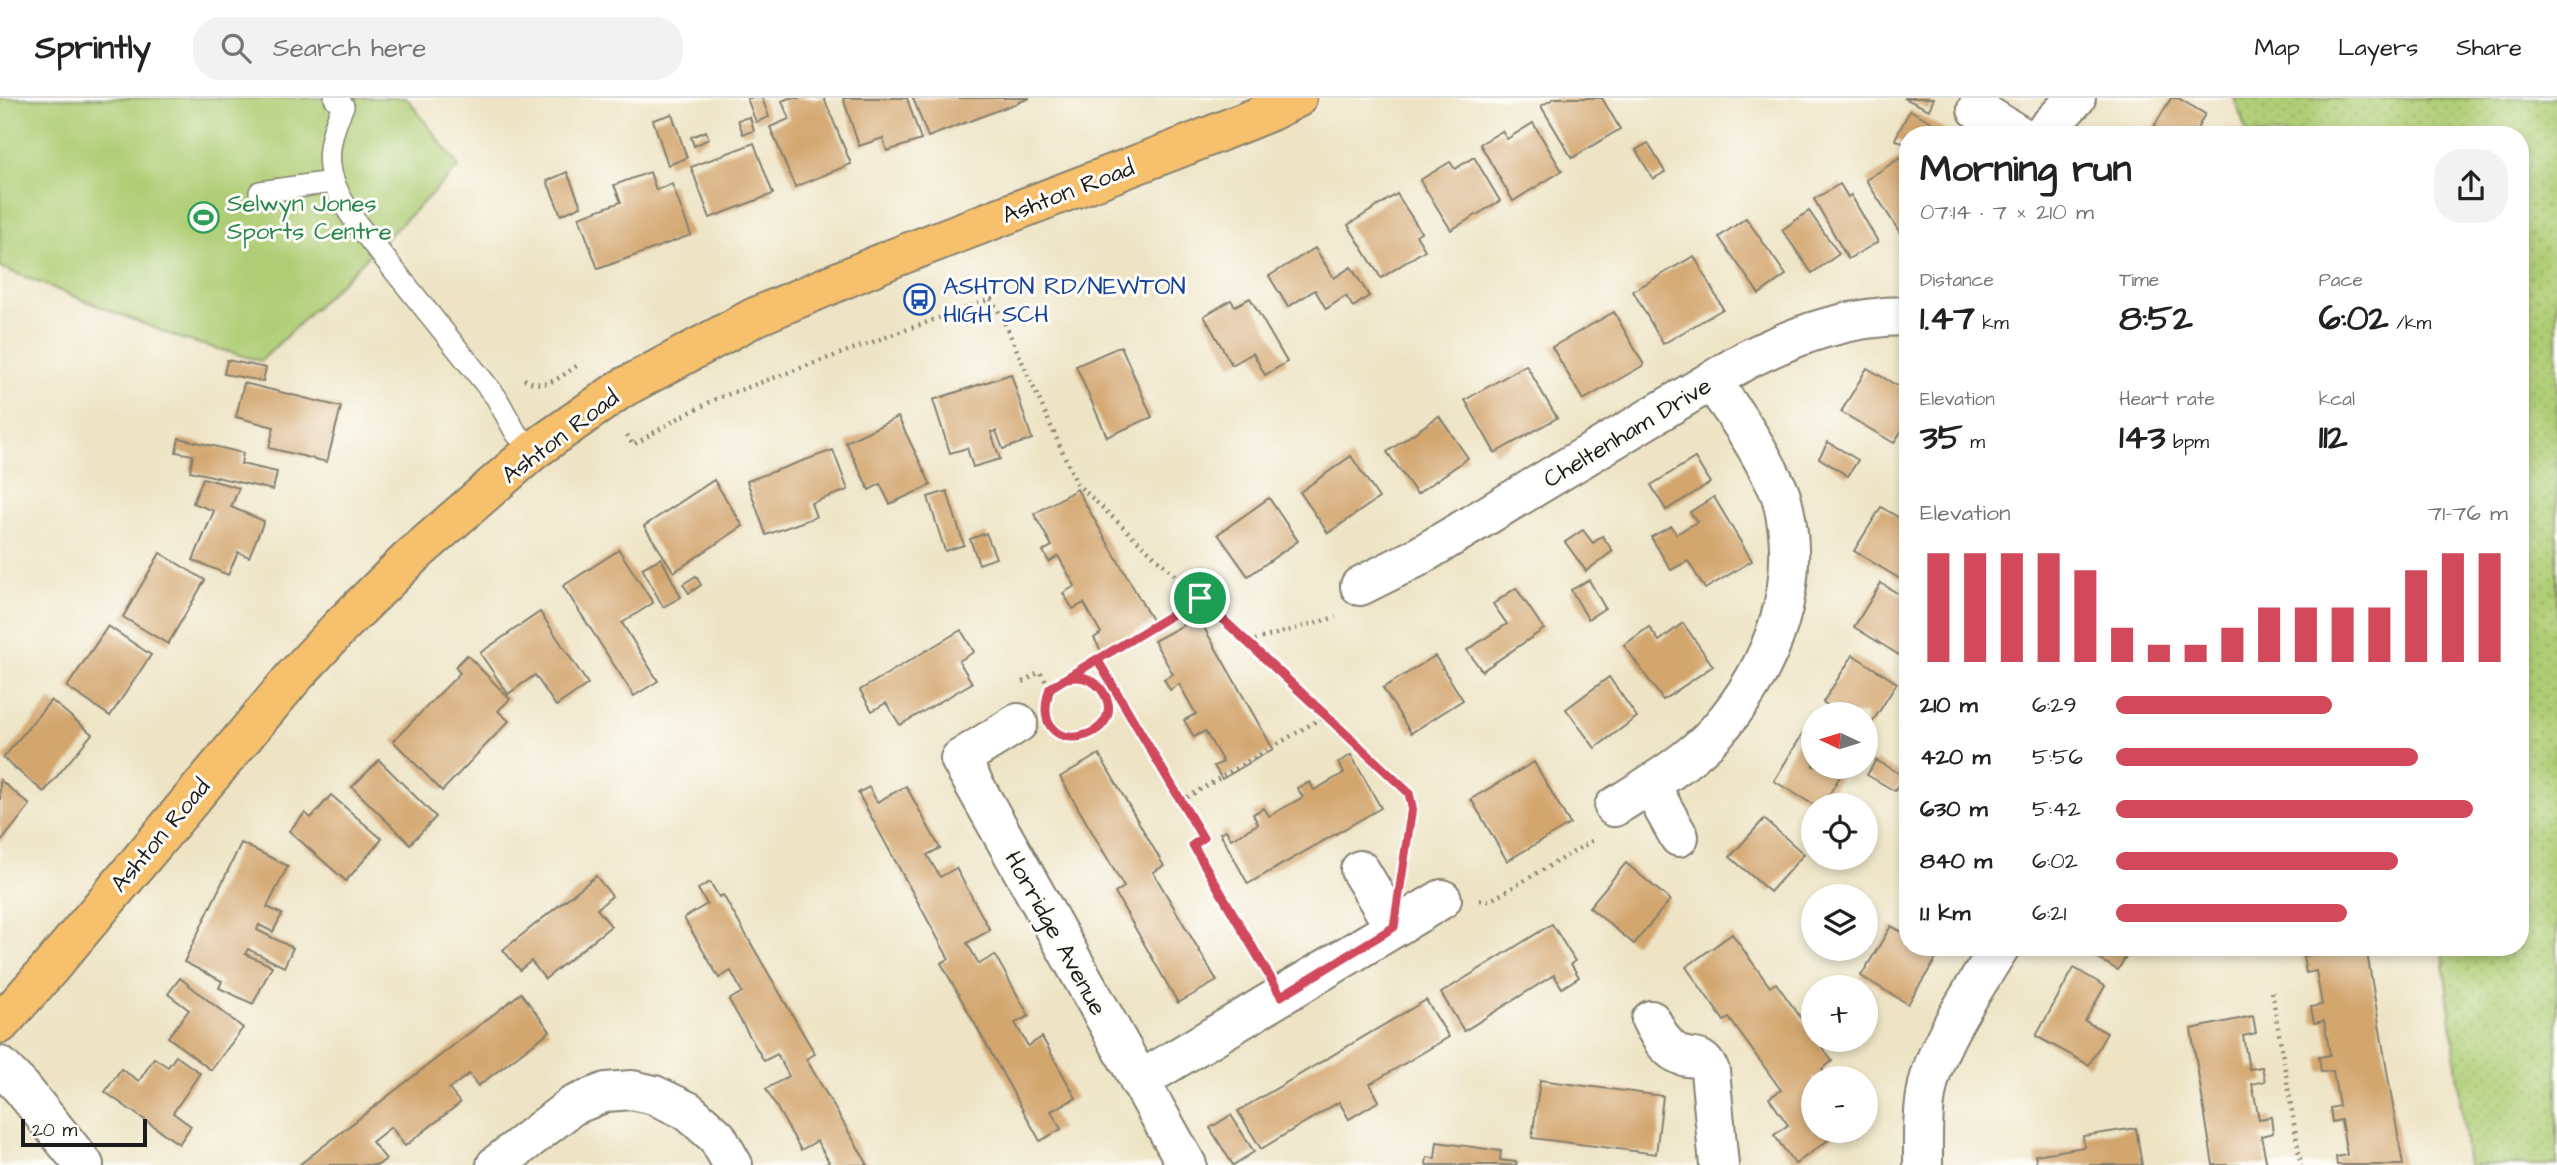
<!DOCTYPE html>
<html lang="en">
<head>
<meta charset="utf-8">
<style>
	:root { --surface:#fff; --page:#f2f2f2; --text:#222; --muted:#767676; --line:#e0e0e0; --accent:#d1495b }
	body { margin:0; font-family:"Architects Daughter",sans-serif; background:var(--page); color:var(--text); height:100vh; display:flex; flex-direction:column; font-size:26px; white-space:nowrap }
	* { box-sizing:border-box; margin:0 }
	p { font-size:23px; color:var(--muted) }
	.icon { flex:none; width:38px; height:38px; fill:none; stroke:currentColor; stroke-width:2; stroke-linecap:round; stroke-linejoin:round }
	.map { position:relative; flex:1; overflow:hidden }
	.panel { position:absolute; left:1899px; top:28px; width:630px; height:830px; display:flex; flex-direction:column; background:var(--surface); border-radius:28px; box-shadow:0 4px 10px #0003 }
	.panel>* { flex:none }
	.needle { width:46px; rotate:274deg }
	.controls { position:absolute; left:1801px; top:604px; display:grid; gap:14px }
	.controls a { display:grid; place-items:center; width:77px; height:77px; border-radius:50%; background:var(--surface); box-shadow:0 4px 10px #0003; font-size:35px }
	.scale { position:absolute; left:21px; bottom:18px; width:126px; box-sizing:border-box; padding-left:7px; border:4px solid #1c1c1c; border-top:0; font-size:19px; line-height:24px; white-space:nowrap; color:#1c1c1c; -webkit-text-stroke:5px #fdfcf7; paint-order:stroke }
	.pin { position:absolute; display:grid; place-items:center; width:60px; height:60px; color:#fff; margin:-30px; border:4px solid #fff; border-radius:50%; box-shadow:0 2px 7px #0007 }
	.round { display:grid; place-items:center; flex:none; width:74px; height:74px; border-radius:28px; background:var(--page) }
	.summary { display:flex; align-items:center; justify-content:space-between; height:119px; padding:0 21px }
	h1 { font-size:38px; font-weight:700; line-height:52px }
	.stats { display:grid; grid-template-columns:repeat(3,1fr); gap:10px; height:119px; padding:7px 21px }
	.stats div { display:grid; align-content:center }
	.stats b { font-size:35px; font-weight:700 }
	.stats small { font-size:19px; font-weight:400 }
	.stats p { font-size:19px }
	.chart { height:196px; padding:14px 21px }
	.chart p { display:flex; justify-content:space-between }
	.chart svg { width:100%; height:126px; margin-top:7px; stroke:var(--accent); stroke-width:6 }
	ul { padding:0 21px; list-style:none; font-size:23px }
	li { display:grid; grid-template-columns:112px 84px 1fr; align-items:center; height:52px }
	li i { height:18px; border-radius:9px; background:var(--accent) }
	header { display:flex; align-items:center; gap:42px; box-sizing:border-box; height:98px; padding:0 35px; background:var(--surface); border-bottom:2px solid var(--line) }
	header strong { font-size:33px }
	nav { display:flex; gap:38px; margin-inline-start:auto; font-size:24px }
	.search { width:490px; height:63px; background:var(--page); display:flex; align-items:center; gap:18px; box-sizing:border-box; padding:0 24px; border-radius:28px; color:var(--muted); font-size:26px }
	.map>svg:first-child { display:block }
</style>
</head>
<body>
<header>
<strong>Sprintly</strong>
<div class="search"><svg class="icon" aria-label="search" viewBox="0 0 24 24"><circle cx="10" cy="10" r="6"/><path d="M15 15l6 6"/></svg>Search here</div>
<nav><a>Map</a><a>Layers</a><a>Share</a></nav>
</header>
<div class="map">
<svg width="2557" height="1067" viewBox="0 0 2557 1067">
	<defs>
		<pattern id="grass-dots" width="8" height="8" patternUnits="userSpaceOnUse" patternTransform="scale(1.75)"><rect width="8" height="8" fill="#afcd74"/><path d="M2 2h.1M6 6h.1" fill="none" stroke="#96af64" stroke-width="1.8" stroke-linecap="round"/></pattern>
	</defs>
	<rect width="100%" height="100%" fill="#fdfcf7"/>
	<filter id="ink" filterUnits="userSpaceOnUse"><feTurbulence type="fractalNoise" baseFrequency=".0143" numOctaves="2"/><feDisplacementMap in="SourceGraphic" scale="14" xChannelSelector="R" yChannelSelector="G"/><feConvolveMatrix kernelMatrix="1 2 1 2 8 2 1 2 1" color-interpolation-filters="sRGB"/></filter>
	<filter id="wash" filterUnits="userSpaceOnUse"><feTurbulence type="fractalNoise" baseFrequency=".00686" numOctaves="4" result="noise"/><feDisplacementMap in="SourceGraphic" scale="28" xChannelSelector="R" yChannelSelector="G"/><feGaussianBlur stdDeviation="1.57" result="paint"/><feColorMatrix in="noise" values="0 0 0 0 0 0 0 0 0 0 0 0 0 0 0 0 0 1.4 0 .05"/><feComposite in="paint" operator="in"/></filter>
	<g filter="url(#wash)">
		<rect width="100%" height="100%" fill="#eee4c5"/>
		<!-- grass -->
		<polygon fill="url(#grass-dots)" stroke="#667448" stroke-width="2" points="2234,0 2557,0 2557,1067 2468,1067 2442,849 2520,849 2520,37 2248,37"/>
		<!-- garden -->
		<polygon fill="#afcd74" stroke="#667448" stroke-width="2" points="0,0 407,0 459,69 261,263 182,241 0,169"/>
		<g id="blocks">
			<!-- building -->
			<g fill="#d3a66e">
				<polygon points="747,0 762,0 769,19 756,24"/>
				<polygon points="789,0 824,0 851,66 795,89 770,29 789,21 782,3"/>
				<polygon points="843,0 907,0 921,42 887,53 883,40 859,48"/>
				<polygon points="913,0 1030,0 928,39"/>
				<polygon points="1555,0 1602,0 1620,31 1572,60 1541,8"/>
				<polygon points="1904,0 1934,0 1929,12"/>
				<polygon points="2171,0 2178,0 2205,16 2194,37 2149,37"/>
				<polygon points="1910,12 1955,37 1908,37 1908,48 1895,41"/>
				<polygon points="672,16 687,60 668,67 653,22"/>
				<polygon points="750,19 754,33 743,36 738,22"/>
				<polygon points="1533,25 1562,73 1513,103 1480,46 1502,33 1507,41"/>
				<polygon points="706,33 709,41 694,48 691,39"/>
				<polygon points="754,45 773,96 710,120 691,69"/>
				<polygon points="1648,45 1665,74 1653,81 1636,52"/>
				<polygon points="1908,55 1908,147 1866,82"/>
				<polygon points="1474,59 1500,103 1451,132 1420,82 1450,64 1455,71"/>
				<polygon points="567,74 581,108 561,117 547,83"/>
				<polygon points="650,74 656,92 672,86 691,137 598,171 579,119 621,104 614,87"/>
				<polygon points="1840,86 1848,99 1851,97 1878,144 1848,161 1814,101"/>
				<polygon points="1397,96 1421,134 1416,137 1425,152 1381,180 1348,127"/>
				<polygon points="1809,113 1839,156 1812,175 1782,132"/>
				<polygon points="1746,120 1786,177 1759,196 1719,139"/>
				<polygon points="1315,150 1334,180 1351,169 1369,198 1353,209 1346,198 1326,211 1315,192 1288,209 1269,178"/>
				<polygon points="1694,158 1723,211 1663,246 1633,193"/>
				<polygon points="1250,200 1287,264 1265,277 1253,255 1232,267 1204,218 1231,202 1235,208"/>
				<polygon points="1614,214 1644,267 1583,302 1552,249"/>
				<polygon points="1121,248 1152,319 1107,339 1076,268"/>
				<polygon points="227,262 266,270 263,283 224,276"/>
				<polygon points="1526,267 1557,320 1495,355 1465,302"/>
				<polygon points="1867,270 1908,294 1908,322 1894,345 1841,314"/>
				<polygon points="1011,276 1032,341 1003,351 996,333 991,334 1000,361 973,369 967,350 950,355 933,302"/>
				<polygon points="244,285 341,309 327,364 269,350 274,329 236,319"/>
				<polygon points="1439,318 1468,360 1417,396 1387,354"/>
				<polygon points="898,319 931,387 890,406 880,386 869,392 846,344"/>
				<polygon points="179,340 243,355 241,366 277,374 273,392 190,373 193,357 176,354"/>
				<polygon points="1828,344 1858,362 1848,378 1819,360"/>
				<polygon points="833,352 848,392 811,405 816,419 766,437 747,383"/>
				<polygon points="1351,358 1379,400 1328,435 1300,394"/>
				<polygon points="1695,360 1710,385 1666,412 1651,387"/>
				<polygon points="203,380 239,390 231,409 264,423 249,459 238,454 228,477 193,462 214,413 193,405"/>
				<polygon points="714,382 743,428 674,474 644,428"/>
				<polygon points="1077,391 1153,524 1101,553 1094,540 1101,535 1084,505 1073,511 1063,495 1075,488 1058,458 1049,464 1043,453 1052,448 1034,416"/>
				<polygon points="947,393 964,447 945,453 928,399"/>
				<polygon points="1714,399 1752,463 1705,491 1688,463 1671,472 1651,439 1671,428 1676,436 1697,424 1690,414"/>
				<polygon points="1269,400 1298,443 1248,478 1218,436"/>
				<polygon points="1881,409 1908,425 1908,469 1900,481 1854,453"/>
				<polygon points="1583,432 1593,445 1602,438 1613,453 1586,473 1565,444"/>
				<polygon points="986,435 996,460 979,466 970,441"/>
				<polygon points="619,452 653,505 622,525 658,583 634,598 563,488"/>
				<polygon points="160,455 205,482 168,546 123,519"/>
				<polygon points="661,460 681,499 663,509 642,470"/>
				<polygon points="696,478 701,487 689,495 683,486"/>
				<polygon points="1589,482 1605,510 1588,521 1571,492"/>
				<polygon points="1881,485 1908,502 1908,544 1899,557 1854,529"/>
				<polygon points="1516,490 1544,531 1482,573 1467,552 1507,526 1493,506"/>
				<polygon points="540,514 588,586 556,608 535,577 508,596 480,555"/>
				<polygon points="1198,519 1273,651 1222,681 1214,668 1223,664 1205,633 1194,639 1184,622 1196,616 1179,586 1170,592 1164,581 1173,576 1154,543"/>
				<polygon points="1683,525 1713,568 1663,602 1624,547 1649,529 1659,543"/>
				<polygon points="108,528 151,557 110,618 67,589"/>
				<polygon points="961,532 974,554 959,563 972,585 900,627 886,605 872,613 860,592"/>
				<polygon points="467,557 510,601 498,613 509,623 442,693 393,643 460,575 455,569"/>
				<polygon points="1853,557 1897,585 1867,633 1866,616 1841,616 1823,604"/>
				<polygon points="1435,558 1463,602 1411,635 1383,590"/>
				<polygon points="1609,579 1637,619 1595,650 1566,611"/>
				<polygon points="51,602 92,636 44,694 3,660"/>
				<polygon points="1803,635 1813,641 1813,668 1846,668 1823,707 1814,707 1774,683"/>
				<polygon points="1099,656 1164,768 1153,774 1217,883 1178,905 1115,795 1124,789 1060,679"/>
				<polygon points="1351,657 1381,710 1248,786 1220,735 1226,732 1231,741 1258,726 1253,716 1264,710 1269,718 1303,699 1297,690 1310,684 1314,692 1344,675 1338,665"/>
				<polygon points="379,662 436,719 410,746 352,689"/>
				<polygon points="1876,662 1904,678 1895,693 1867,677"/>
				<polygon points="1534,664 1570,726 1507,763 1471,701"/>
				<polygon points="0,682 30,707 0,745"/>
				<polygon points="906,688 940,750 927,757 940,779 956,770 990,832 967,845 979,866 995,857 1029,918 1015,925 1028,948 1042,939 1076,1000 1051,1013 1061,1031 1040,1043 941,865 949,861 858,695 869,689 877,704"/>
				<polygon points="331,697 382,741 346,783 289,733 305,715 311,720"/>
				<polygon points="1764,721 1804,756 1770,794 1730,759"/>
				<polygon points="241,745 288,768 267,809 282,816 273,834 259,827 257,832 293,850 284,869 248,851 245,856 272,868 253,906 219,890 222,883 184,864"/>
				<polygon points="1626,765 1670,802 1634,846 1589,809"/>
				<polygon points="596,778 612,798 597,811 611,828 545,881 531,863 520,872 503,852"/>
				<polygon points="710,784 719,799 723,797 815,956 806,961 868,1067 824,1067 829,1064 817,1043 801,1052 766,991 789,978 777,956 764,963 729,902 742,894 731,873 719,880 684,820 707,806 698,791"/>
				<polygon points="1552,826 1575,863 1571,866 1579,879 1562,890 1554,877 1464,933 1441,895"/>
				<polygon points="1891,828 1908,837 1908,849 1927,849 1939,856 1908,906 1861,878"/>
				<polygon points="1732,836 1770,889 1776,885 1813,937 1813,942 1817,942 1832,963 1822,971 1828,980 1813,980 1813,1032 1842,1032 1795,1066 1774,1037 1788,1027 1769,1000 1781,992 1729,920 1724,923 1686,869"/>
				<polygon points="2088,849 2131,849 2118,872 2085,853"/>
				<polygon points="2360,849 2366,849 2403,1067 2337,1067 2336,1059 2347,1057 2341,1022 2332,1024 2330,1010 2339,1008 2333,973 2321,974 2319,959 2330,957 2324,923 2314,925 2311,909 2322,907 2316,873 2306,875 2303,858"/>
				<polygon points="2074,870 2105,888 2085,923 2107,935 2089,967 2036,938"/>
				<polygon points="180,880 243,930 211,972 168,939 189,912 168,896"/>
				<polygon points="521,895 550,933 478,988 469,976 449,991 460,1005 405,1048 391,1029 372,1044 386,1061 378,1067 299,1067"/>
				<polygon points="1426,902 1449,939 1370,986 1379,1003 1349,1021 1339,1004 1261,1051 1238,1013"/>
				<polygon points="2253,918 2256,935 2243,938 2249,971 2262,969 2265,983 2252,986 2259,1021 2271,1019 2273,1035 2261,1038 2267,1067 2213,1067 2191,931"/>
				<polygon points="176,958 200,975 173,1015 191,1028 179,1046 105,994 121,971 139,983 154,960 168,969"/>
				<polygon points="1540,982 1663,998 1656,1056 1532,1040"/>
				<polygon points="1231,1017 1254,1054 1233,1067 1210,1030"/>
				<polygon points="2136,1030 2142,1067 2037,1067 2035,1057 2084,1049 2083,1038"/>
				<polygon points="1437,1044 1501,1053 1500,1062 1517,1064 1516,1067 1426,1067 1427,1059 1435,1060"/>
			</g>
		</g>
	</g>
	<g filter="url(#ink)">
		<use href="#blocks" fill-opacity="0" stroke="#858070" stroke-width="2"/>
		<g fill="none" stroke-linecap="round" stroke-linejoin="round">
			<defs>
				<g id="service">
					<path d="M 335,0 L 343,8 C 320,58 327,83 357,126 L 496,299 L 516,335 L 534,352"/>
					<polyline points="260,94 332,84"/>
				</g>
				<g id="minor">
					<polyline points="1977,11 2019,37"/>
					<polyline points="2041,37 2076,0"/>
					<path d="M 1360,488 L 1416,460 L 1746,262 C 1798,236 1848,218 1908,218"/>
					<polyline points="1018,625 960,661 1187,1067"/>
					<polyline points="1650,687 1679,739"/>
					<path d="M 1614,709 C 1648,688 1690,663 1717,633 C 1773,569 1804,486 1782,402 C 1780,392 1773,382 1769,373 C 1752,340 1733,312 1711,283"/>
					<polyline points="1360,772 1394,829"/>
					<path d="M 1651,922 C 1658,935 1664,949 1678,956 C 1693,964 1699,953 1710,973 L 1719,1067"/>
					<polyline points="0,968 21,989 84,1067"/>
					<polyline points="1139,983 1442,801"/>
					<polyline points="496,1067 572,1008 606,994 632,992 654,997 688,1013 717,1039 733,1067"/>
					<path d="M 1923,1067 C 1923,1040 1922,1013 1928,987 C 1938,942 1976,888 2000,849"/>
				</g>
				<polyline id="primary" points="0,926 50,870 292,581 340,529 410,460 534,352 621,291 755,219 891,161 1185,48 1269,14 1297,0"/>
			</defs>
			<!-- service casing -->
			<use href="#service" stroke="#858070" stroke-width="24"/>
			<!-- minor casing -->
			<use href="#minor" stroke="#858070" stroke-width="42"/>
			<!-- primary casing -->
			<use href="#primary" stroke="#858070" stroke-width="42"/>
			<!-- path -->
			<g stroke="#858070" stroke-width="4.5" stroke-dasharray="2 5" stroke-linecap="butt">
				<path d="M 524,281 C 546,293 560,279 578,267 L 580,269"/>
				<polyline points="627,337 633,347 675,322 718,300 991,201 1002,219 1077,386 1409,696 1412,709 1403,766"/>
				<polyline points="1248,544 1336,519"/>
				<polyline points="1097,561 1203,741 1193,747 1261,864"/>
				<polyline points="1070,578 1200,500"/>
				<path d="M 1077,578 C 1090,581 1101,586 1105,600 C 1120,650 1028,658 1050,590 L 1067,580 Z"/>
				<polyline points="1023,584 1040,574 1050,590"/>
				<polyline points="1181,703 1325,618"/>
				<polyline points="1480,802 1491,802 1592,743"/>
				<polyline points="2272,894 2301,1067"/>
			</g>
			<!-- service -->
			<use href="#service" stroke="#fff" stroke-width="21"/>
			<!-- minor -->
			<use href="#minor" stroke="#fff" stroke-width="38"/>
			<!-- primary -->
			<use href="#primary" stroke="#f7c06c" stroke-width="38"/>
		</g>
	</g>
	<g fill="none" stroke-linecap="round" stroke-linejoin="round" filter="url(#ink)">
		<defs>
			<path id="route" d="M 1200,500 L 1067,580 C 1080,577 1092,580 1101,591 C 1138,640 1024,669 1050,590 L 1097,561 L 1203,740 L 1193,747 L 1281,898 L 1394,829 L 1412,709 L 1409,695 L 1200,500"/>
		</defs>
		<!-- route casing -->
		<use href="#route" stroke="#fff" stroke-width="14"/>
		<!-- route -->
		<use href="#route" stroke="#d1495b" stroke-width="9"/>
	</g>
	<!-- icons -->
	<defs>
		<symbol id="stadium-ring" viewBox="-11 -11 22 22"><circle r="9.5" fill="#fdfcf7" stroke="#2e9e5b" stroke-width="1.5"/><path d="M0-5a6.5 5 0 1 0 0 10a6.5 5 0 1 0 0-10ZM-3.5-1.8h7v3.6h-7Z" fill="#2e9e5b"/></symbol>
		<symbol id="bus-ring" viewBox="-11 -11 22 22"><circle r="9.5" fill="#fdfcf7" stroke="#1a4fb4" stroke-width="1.5"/><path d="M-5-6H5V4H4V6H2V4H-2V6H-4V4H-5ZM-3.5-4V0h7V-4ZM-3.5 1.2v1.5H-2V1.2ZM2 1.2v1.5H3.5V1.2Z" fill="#1a4fb4"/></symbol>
	</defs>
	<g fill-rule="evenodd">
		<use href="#stadium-ring" x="186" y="102" width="35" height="35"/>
		<use href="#bus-ring" x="902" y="184" width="35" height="35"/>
	</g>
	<g text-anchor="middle" stroke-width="6" stroke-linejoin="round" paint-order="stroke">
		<!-- street labels -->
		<g font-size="24" fill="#1c1c1c" stroke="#fdfcf7">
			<text transform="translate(1068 93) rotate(-21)" y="8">Ashton Road</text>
			<text transform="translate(1627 334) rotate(-31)" y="8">Cheltenham Drive</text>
			<text transform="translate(560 338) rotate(-37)" y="8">Ashton Road</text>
			<text transform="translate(160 737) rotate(-50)" y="8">Ashton Road</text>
			<text transform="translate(1056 835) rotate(61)" y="8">Horridge Avenue</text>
		</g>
		<!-- leisure labels -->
		<g font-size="24" fill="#27864d" stroke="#fdfcf7" text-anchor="start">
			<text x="227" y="113">Selwyn Jones<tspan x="227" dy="28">Sports Centre</tspan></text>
		</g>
		<!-- transit labels -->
		<g font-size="24" fill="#164399" stroke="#fdfcf7" text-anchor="start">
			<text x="943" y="196">ASHTON RD/NEWTON<tspan x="943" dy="28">HIGH SCH</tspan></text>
		</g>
	</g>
</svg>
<div class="controls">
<a><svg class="needle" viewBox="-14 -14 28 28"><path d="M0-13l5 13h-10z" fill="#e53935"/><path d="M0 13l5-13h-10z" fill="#767676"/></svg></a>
<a><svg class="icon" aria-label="locate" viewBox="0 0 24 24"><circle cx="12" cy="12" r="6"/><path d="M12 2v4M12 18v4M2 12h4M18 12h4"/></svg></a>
<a><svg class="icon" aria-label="layers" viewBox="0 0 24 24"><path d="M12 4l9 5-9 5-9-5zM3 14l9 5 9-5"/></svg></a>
<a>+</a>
<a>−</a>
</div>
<div class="scale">20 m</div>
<div class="pin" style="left:1200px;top:500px;background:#1e9e55"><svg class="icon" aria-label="arrive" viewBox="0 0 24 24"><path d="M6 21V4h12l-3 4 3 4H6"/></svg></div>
<section class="panel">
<div class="summary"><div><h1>Morning run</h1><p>07:14 · 7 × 210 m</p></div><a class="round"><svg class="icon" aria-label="share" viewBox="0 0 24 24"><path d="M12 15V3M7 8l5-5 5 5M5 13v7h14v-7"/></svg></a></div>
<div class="stats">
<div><p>Distance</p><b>1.47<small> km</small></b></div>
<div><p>Time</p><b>8:52</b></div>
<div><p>Pace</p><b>6:02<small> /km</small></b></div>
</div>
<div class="stats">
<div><p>Elevation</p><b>35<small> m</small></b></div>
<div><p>Heart rate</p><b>143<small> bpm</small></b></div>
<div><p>kcal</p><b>112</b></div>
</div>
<div class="chart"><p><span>Elevation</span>71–76 m</p>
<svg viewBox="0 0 160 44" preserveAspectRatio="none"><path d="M5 44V6M15 44V6M25 44V6M35 44V6M45 44V12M55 44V32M65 44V38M75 44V38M85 44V32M95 44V25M105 44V25M115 44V25M125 44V25M135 44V12M145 44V6M155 44V6"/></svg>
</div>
<ul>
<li><b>210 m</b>6:29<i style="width:55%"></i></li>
<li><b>420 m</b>5:56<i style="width:77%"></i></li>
<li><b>630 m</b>5:42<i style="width:91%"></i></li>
<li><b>840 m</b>6:02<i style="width:72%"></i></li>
<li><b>1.1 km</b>6:21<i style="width:59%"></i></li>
</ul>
</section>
</div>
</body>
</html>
